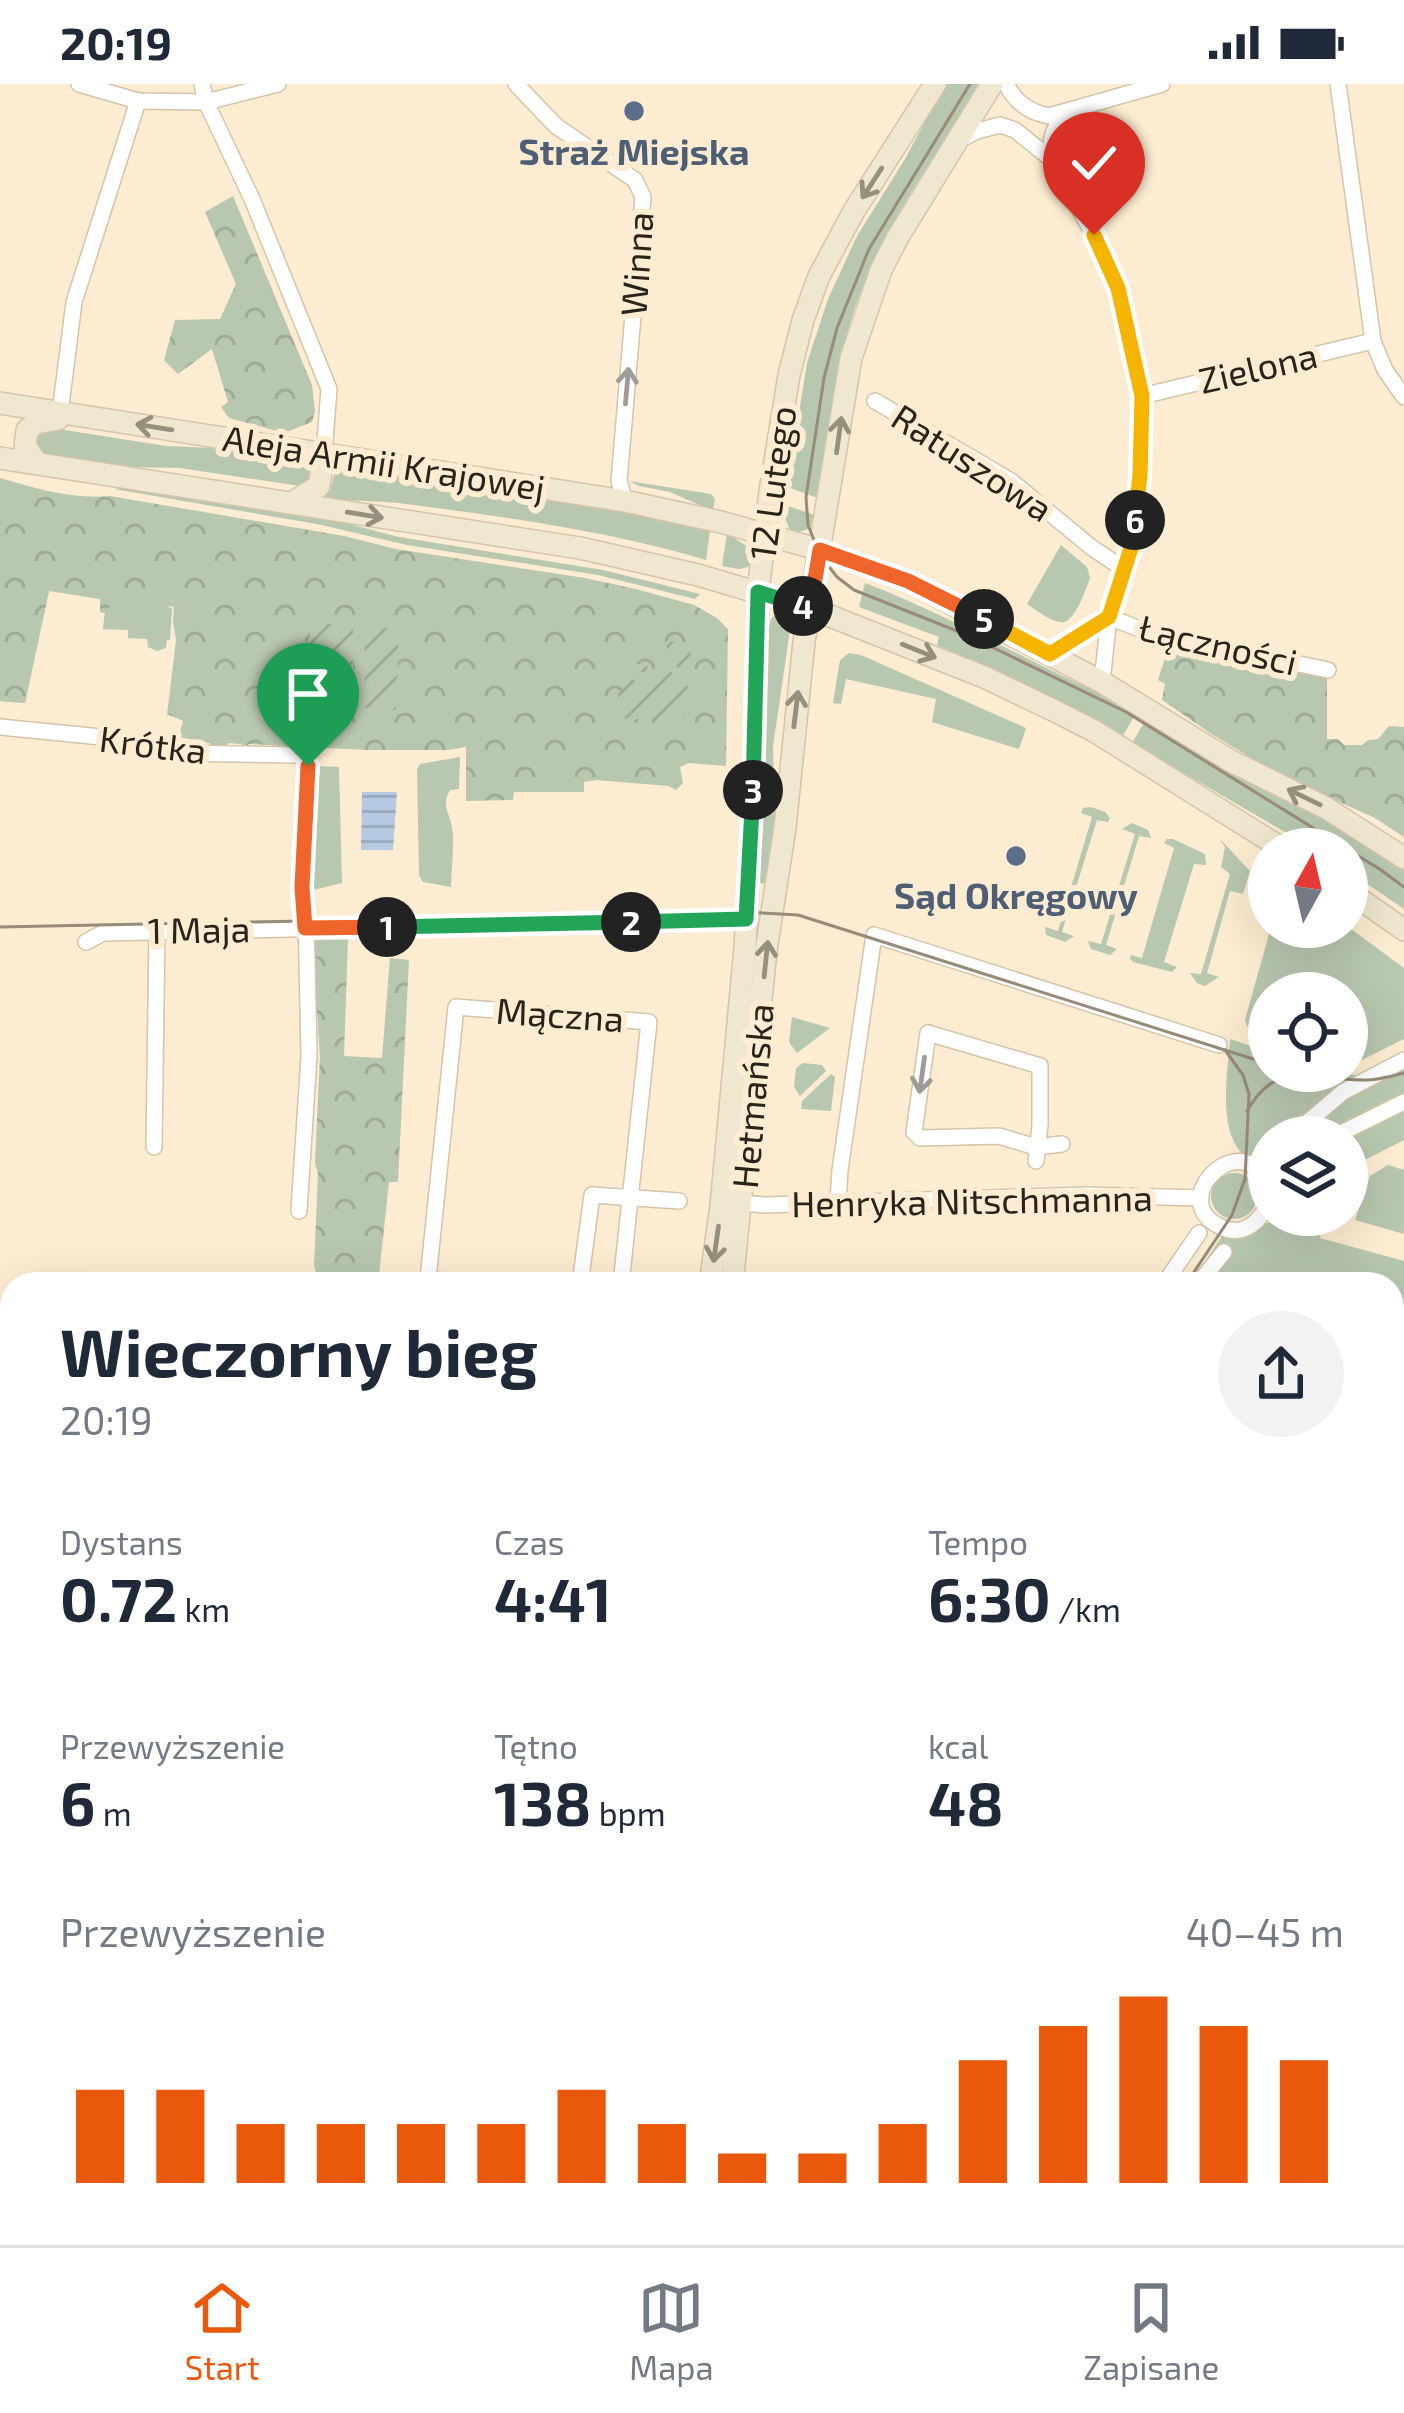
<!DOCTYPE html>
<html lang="pl">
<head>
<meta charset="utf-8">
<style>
	:root { --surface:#fff; --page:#f2f2f3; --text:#1f2937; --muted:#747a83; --line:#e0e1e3; --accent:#ea580c }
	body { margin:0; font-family:"Exo 2",sans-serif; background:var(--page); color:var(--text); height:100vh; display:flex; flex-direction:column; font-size:45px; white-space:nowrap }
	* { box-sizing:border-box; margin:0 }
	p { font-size:39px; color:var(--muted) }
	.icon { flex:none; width:66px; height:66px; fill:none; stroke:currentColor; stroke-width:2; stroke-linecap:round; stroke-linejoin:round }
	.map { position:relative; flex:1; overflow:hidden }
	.sheet { position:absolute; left:0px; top:1188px; width:1404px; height:975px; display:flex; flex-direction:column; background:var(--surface); border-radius:36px 36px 0 0; box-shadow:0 12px 48px #0002 }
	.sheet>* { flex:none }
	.needle { width:78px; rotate:8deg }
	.fabs { position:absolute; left:1248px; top:744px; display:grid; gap:24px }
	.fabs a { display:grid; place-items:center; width:120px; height:120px; border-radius:50%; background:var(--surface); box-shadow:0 12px 48px #0002; font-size:60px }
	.pin { position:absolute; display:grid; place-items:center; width:102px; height:102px; color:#fff; margin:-123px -51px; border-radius:50% 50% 50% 0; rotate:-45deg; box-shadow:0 0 12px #0007 }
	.pin .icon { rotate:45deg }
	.km { position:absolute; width:60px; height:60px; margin:-30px; border-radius:50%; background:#222; color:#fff; font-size:33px; line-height:60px; text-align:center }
	.round { display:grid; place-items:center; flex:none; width:126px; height:126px; border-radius:63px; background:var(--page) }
	.summary { display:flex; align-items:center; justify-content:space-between; height:204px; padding:0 60px }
	h1 { font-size:66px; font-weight:700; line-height:90px }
	.metrics { display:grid; grid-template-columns:repeat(3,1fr); gap:18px; height:204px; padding:12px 60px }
	.metrics div { display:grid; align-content:center }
	.metrics b { font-size:60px; font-weight:700 }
	.metrics small { font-size:33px; font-weight:400 }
	.metrics p { font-size:33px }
	.chart { height:336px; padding:24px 60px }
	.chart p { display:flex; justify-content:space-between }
	.chart svg { width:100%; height:216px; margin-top:12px; stroke:var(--accent); stroke-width:6 }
	.status { display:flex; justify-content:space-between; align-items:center; height:84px; padding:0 60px; background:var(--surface); direction:ltr }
	.status svg { height:33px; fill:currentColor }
	.tabs { display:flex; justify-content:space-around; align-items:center; height:168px; border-top:3px solid var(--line); background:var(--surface); font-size:33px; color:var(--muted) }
	.tabs a { display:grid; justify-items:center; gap:6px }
	.tabs .selected { color:var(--accent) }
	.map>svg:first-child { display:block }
</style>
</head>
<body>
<div class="status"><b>20:19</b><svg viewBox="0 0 49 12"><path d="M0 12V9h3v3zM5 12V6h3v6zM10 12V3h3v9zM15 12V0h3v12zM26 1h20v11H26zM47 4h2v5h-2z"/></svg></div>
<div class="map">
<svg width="1404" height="2161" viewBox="0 0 1404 2161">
	<defs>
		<pattern id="park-crowns" width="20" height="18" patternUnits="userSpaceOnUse" patternTransform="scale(3)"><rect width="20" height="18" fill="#b8c7af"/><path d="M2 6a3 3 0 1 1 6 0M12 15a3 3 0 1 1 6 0" fill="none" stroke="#9eab96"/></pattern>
		<pattern id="garden-furrows" width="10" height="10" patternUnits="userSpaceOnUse" patternTransform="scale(3)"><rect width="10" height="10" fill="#b8c7af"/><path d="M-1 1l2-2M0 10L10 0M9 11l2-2" fill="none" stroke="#9eab96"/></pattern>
		<pattern id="water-rules" width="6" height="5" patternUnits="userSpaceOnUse" patternTransform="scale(3)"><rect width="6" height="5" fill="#b5cae2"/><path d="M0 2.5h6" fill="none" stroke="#9cadc1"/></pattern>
	</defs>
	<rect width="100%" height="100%" fill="#fcecd1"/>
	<!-- grass -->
	<g fill="#b8c7af">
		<path d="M 945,0 L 981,0 C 934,74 878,149 852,233 C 833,292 828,353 818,414 L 787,403 L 807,279 L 828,215 L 857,152 L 905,75 Z"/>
		<polygon points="46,343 166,362 234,365 308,377 312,380 314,395 300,402 180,384 120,383 40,370 37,369 34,347"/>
		<path d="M 341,381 L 642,429 L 710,446 L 706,476 C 609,447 507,433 406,420 C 379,416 351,418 323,414 L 330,407 L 336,384 Z"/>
		<polygon points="629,397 711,410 715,415 713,427 670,408 639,402"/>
		<polygon points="128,404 330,435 399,453 603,486 700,510 695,515 598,491 407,461 317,440 114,405"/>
		<polygon points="785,421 815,431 809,445 798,448 790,446 784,432"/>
		<polygon points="727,449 751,465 752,476 748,483 739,485 722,482"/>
		<path d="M 1061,461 L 1087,483 L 1090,494 C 1086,505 1076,535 1064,538 C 1053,540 1035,525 1027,520 Z"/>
		<polygon points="30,498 187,513 174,632 167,631 176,556 173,538 174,523 167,522 172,525 170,556 167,556 166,564 157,567 148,563 147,555 128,554 128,546 103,545 105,529 100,528 100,515 49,506 25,619 0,617"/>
		<path d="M 865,499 C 959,535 1045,588 1138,626 L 1122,653 L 1004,590 L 937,561 L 939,553 L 859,523 Z"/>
		<polygon points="782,528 789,533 791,539 773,662 775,743 767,797 763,800 759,798 768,550 771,534"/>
		<polygon points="849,569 861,571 1026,644 1019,665 932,638 936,615 846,595 841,620 833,619 840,576"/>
		<polygon points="1148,632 1306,723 1404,784 1404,825 1347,786 1347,765 1314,765 1132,659"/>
		<path d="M 460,673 L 459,705 L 450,706 C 441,721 449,727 452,743 C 455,761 451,784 451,803 L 423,798 L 419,791 L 417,685 L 420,680 Z"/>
		<polygon points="318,682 339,683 342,799 313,806"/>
		<polygon points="1091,723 1105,728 1110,734 1108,738 1097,736 1062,848 1074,852 1065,858 1046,851 1045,843 1058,847 1092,733 1081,729 1083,724"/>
		<polygon points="1132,739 1148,746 1151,754 1139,752 1106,861 1117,865 1110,871 1091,865 1088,857 1101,860 1135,750 1122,745"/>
		<polygon points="1219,754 1250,787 1243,810 1230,807 1207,889 1219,893 1205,902 1197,899 1190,889 1201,890 1230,790 1221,783 1225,763"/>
		<polygon points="1167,755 1173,755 1205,770 1206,781 1194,780 1164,878 1177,883 1172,888 1133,878 1130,874 1131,871 1142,874 1174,764 1164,759"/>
		<polygon points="1347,842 1404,884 1404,955 1362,976 1347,978 1347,909 1269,909 1269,956 1250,949 1245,936 1271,843"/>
		<polygon points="792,933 830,944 797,969 789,958"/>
		<path d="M 1230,955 L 1269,968 L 1269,987 L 1329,987 L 1361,992 L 1284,1053 L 1269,1053 L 1269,1066 C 1262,1073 1255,1073 1246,1073 C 1216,1048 1228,990 1230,955 Z"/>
		<polygon points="803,979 822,981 826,987 800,1012 794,1003 796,984"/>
		<polygon points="1404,983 1404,1009 1317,1053 1297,1053 1349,1011"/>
		<polygon points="831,990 835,993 831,1027 801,1025 802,1017"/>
		<polygon points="1404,1027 1404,1056 1347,1085 1347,1055"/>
		<polygon points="1388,1081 1404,1086 1404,1150 1355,1136 1370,1092"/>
		<circle cx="1234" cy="1112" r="23"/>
		<path d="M 1279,1133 L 1323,1142 L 1320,1154 L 1404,1177 L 1404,1230 L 1394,1271 L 1404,1274 C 1404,1303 1397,1322 1392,1350 L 1392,1200 L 1190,1200 L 1222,1152 C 1251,1158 1256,1143 1279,1133 Z"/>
	</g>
	<!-- park -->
	<g fill="url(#park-crowns)">
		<polygon points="233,112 312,301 315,328 312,338 284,349 229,334 221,323 228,318 212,265 178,290 164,276 175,236 220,235 236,200 205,128"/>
		<path d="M 0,394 C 35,404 73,416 110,412 L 344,452 L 396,465 L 585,494 L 636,505 L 694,521 L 717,534 L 728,545 L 726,682 L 689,679 L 680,683 L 683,699 L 676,706 L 669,702 L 596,696 L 584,698 L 584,708 L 514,708 L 513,716 L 466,717 L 466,663 L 448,666 L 367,666 L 249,660 L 244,666 L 241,660 L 228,659 L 226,665 L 212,665 L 210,659 L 186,660 L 179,652 L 183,637 L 169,631 L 183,516 L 111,507 L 107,546 L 103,545 L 105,529 L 100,528 L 100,515 L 49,507 L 25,619 L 0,617 Z"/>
		<polygon points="1169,561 1327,592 1327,655 1338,655 1344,661 1362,661 1368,656 1378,655 1389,642 1404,643 1404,753 1375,734 1281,692 1210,649 1162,616 1165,600 1158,596"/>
		<polygon points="312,854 348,854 344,972 382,974 390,874 409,876 398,1098 389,1098 378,1200 320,1200 314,1182 318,1090 315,1079 320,973"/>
		<polygon points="0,1746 12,1747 12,1804 0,1804"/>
	</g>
	<!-- garden -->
	<g fill="url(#garden-furrows)">
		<polygon points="319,539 353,543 353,624 309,622 310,544"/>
		<polygon points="365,543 399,545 396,626 364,624"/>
		<polygon points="667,557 691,559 690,593 687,594 666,571"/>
		<polygon points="654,577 663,578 677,595 689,603 685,634 678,637 618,634 618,608 623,607 624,588 635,579 647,582 651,592 640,587 633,595 638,603 645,603 657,595"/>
	</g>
	<!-- water -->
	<polygon fill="url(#water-rules)" points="362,708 397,708 393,766 361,766"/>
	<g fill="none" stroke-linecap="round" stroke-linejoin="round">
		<!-- stream -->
		<g stroke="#b5cae2" stroke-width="4.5">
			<polyline points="1392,2028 1404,2033"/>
			<polyline points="1155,2161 1159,2152"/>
		</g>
		<defs>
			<g id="street">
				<polyline points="79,0 138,17 206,18 278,0"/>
				<polyline points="202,0 206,18 252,115 329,305 324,370"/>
				<polyline points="516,0 556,42 635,96 643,113 619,397 625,417"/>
				<path d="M 1006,0 C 1016,19 1029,28 1049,32 L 1162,0"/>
				<polyline points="1338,0 1373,257 1385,286 1404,313"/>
				<polyline points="961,55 977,47 1000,41 1015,46 1051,75 1094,151 1118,204 1142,312 1140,391 1131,465 1109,533 1102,598"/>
				<path d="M 1051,75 C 1049,56 1053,41 1068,30"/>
				<polyline points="1142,312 1373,257"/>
				<polyline points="875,317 1011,397 1091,463 1125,486"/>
				<polyline points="60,329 74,218 138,17"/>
				<polyline points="1109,533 1147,548 1328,586"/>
				<polyline points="1050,570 1109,533"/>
				<polyline points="0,643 111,654 170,669 297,671 306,675 302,803 306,829 309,972 299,1127"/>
				<polyline points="86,858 103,849 746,835"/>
				<polyline points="1290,1053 1343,1008 1404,976"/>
				<polyline points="1333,1053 1404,1018"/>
				<polyline points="154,1063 157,848"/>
				<polyline points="1036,1077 1040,1041 1040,982 928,949 914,1048 920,1054 999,1052 1036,1063 1062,1060"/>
				<path d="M 1269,1109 C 1250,1033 1161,1115 1221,1143 C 1244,1154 1264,1136 1269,1114"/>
				<polyline points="743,1119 765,1121 1086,1111 1201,1114"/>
				<polyline points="838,1119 840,1086 874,851 1219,961"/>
				<polyline points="461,1200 428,1195 456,923 649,938 621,1200"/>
				<polyline points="580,1200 592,1111 679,1117"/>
				<polyline points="1164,1200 1199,1149"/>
				<polyline points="1198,1200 1224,1168"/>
				<polyline points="0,1231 12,1232"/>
				<polyline points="150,2161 150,2151"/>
				<polyline points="494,2161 497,2151"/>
				<polyline points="810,2161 811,2151"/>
			</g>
			<g id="secondary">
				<polyline points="0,319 625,417 721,438 817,465 908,497 1102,598 1231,677 1326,724 1404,774"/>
				<polyline points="0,374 580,464 698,491 810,524 984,593 1059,629 1094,647 1283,765"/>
				<polyline points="37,379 25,362 27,346 36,339 58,335"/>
				<polyline points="292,419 319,402 324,370"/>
				<polyline points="1347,806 1404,846"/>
				<polyline points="710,1200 721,1122 745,864 755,658 758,508 770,407 789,291 803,236 819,192 854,127 935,0"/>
				<polyline points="732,1200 766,867 785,744 804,558 851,274 881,186 898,153 992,0"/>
				<polyline points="0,1829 12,1829"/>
				<polyline points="1392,1999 1404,2001"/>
				<polyline points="1222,2151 1235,2161"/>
				<polyline points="1268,2151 1281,2161"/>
			</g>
		</defs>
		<!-- street casing -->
		<use href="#street" stroke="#d4c4aa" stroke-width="18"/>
		<!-- secondary casing -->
		<use href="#secondary" stroke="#d4c4aa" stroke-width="24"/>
		<!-- street -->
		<use href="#street" stroke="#fff" stroke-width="15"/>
		<!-- secondary -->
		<use href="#secondary" stroke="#efe7cf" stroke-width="21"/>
		<!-- tram -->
		<g stroke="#978b79" stroke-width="3">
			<polyline points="970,0 869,165 837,244 824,294 806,413 808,441 820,471 837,493 854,506 967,551 1126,628 1381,786 1404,803"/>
			<polyline points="0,843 747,828 798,831 1269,980"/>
			<path d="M 1247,1027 C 1281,969 1316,998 1366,996 C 1379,996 1392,992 1404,989"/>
			<polyline points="1186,1200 1232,1131 1245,1095 1249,1010 1243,991 1225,966"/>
			<polyline points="1240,2151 1253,2161"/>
		</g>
	</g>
	<!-- one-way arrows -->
	<defs><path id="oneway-shaft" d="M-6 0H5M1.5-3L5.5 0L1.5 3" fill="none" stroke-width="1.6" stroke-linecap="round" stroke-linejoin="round" transform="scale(3)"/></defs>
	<g stroke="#968f7d">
		<use href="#oneway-shaft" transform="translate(872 99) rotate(123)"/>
		<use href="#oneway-shaft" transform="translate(154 343) rotate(-171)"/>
		<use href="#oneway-shaft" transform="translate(839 351) rotate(-82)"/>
		<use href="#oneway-shaft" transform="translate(365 431) rotate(9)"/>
		<use href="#oneway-shaft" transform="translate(919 567) rotate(22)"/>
		<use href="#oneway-shaft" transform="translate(796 625) rotate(-83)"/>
		<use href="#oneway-shaft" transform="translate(1304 713) rotate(-154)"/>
		<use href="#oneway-shaft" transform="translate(766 875) rotate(-84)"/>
		<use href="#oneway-shaft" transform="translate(716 1160) rotate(98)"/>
	</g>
	<g stroke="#9f9c98">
		<use href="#oneway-shaft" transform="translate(627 302) rotate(-85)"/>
		<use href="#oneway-shaft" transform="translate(922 991) rotate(98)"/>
	</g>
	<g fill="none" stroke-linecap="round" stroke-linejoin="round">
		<defs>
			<polyline id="split-1" points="308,682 302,803 305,844 387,843"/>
			<polyline id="split-2" points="387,843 631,838"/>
			<polyline id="split-3" points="631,838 746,835 753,706"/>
			<polyline id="split-4" points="753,706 758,508 803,522"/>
			<polyline id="split-5" points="803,522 810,524 820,466 908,497 984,535"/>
			<polyline id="split-6" points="984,535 1050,570 1109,533 1131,464 1135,436"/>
			<polyline id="split-7" points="1094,151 1118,204 1142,312 1140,391 1135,436"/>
		</defs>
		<!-- split-1 casing -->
		<use href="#split-1" stroke="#fff" stroke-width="24"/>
		<!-- split-2 casing -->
		<use href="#split-2" stroke="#fff" stroke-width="24"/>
		<!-- split-3 casing -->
		<use href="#split-3" stroke="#fff" stroke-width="24"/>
		<!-- split-4 casing -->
		<use href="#split-4" stroke="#fff" stroke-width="24"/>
		<!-- split-5 casing -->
		<use href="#split-5" stroke="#fff" stroke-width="24"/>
		<!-- split-6 casing -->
		<use href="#split-6" stroke="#fff" stroke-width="24"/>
		<!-- split-7 casing -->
		<use href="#split-7" stroke="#fff" stroke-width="24"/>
		<!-- split-1 -->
		<use href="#split-1" stroke="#f0652b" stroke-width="15"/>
		<!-- split-2 -->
		<use href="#split-2" stroke="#22a559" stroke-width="15"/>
		<!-- split-3 -->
		<use href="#split-3" stroke="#22a559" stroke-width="15"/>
		<!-- split-4 -->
		<use href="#split-4" stroke="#22a559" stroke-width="15"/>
		<!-- split-5 -->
		<use href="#split-5" stroke="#f0652b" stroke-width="15"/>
		<!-- split-6 -->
		<use href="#split-6" stroke="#f5b400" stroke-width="15"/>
		<!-- split-7 -->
		<use href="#split-7" stroke="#f5b400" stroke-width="15"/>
	</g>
	<!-- markers -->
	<g fill="#5c6f8a" stroke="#fcecd1" stroke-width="4.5">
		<circle cx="634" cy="27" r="12"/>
		<circle cx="1016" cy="772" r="12"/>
	</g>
	<g text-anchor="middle" stroke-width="12" stroke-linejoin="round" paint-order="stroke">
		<!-- service labels -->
		<g font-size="36" font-weight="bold" fill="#4e5e75" stroke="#fcecd1">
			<text x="634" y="81">Straż Miejska</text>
			<text x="1016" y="825">Sąd Okręgowy</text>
		</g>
		<!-- street labels -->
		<g font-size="36" fill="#292319" stroke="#fcecd1">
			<text transform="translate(637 180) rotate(-86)" y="13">Winna</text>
			<text transform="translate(1258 284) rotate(-13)" y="13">Zielona</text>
			<text transform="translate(384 379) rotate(9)" y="13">Aleja Armii Krajowej</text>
			<text transform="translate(972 379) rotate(33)" y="13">Ratuszowa</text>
			<text transform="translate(773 399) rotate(-82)" y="13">12 Lutego</text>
			<text transform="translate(1218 561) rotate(13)" y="13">Łączności</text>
			<text transform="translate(153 661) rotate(7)" y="13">Krótka</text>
			<text transform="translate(199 846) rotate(-1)" y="13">1 Maja</text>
			<text transform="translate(560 931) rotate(4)" y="13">Mączna</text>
			<text transform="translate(753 1012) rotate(-85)" y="13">Hetmańska</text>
			<text transform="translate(972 1117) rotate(-1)" y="13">Henryka Nitschmanna</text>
		</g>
	</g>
</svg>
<div class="fabs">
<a><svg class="needle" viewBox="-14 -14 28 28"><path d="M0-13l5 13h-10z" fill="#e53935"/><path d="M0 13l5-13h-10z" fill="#747a83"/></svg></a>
<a><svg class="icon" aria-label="locate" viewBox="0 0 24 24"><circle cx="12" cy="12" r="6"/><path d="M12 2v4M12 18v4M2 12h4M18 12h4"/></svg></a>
<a><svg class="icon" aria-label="layers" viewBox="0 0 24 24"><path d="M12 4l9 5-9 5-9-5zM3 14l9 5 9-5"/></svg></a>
</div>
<div class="pin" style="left:308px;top:682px;background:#1e9e55"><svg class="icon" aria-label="arrive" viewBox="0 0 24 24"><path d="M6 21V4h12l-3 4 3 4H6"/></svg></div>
<div class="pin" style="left:1094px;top:151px;background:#d93025"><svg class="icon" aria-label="check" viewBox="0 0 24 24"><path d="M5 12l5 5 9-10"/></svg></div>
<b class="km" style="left:387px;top:843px">1</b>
<b class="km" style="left:631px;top:838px">2</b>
<b class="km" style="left:753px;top:706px">3</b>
<b class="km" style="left:803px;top:522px">4</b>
<b class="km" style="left:984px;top:535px">5</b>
<b class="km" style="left:1135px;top:436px">6</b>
<section class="sheet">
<div class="summary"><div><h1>Wieczorny bieg</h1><p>20:19</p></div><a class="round"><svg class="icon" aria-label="share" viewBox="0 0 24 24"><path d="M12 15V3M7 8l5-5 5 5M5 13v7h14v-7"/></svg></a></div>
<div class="metrics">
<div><p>Dystans</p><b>0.72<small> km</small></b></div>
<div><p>Czas</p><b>4:41</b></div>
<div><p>Tempo</p><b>6:30<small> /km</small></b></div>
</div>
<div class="metrics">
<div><p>Przewyższenie</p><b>6<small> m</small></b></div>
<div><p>Tętno</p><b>138<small> bpm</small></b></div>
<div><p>kcal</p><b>48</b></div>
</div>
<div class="chart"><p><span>Przewyższenie</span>40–45 m</p>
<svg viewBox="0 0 160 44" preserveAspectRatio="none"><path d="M5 44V25M15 44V25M25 44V32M35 44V32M45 44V32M55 44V32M65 44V25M75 44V32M85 44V38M95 44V38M105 44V32M115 44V19M125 44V12M135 44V6M145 44V12M155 44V19"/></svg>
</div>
</section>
</div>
<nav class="tabs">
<a class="selected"><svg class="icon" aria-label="home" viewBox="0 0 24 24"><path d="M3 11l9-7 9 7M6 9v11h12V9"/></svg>Start</a>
<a><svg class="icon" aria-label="map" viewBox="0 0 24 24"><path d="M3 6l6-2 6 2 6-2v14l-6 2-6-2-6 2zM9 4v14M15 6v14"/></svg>Mapa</a>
<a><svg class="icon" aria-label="saved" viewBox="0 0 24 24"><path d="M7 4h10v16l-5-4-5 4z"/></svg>Zapisane</a>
</nav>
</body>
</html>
